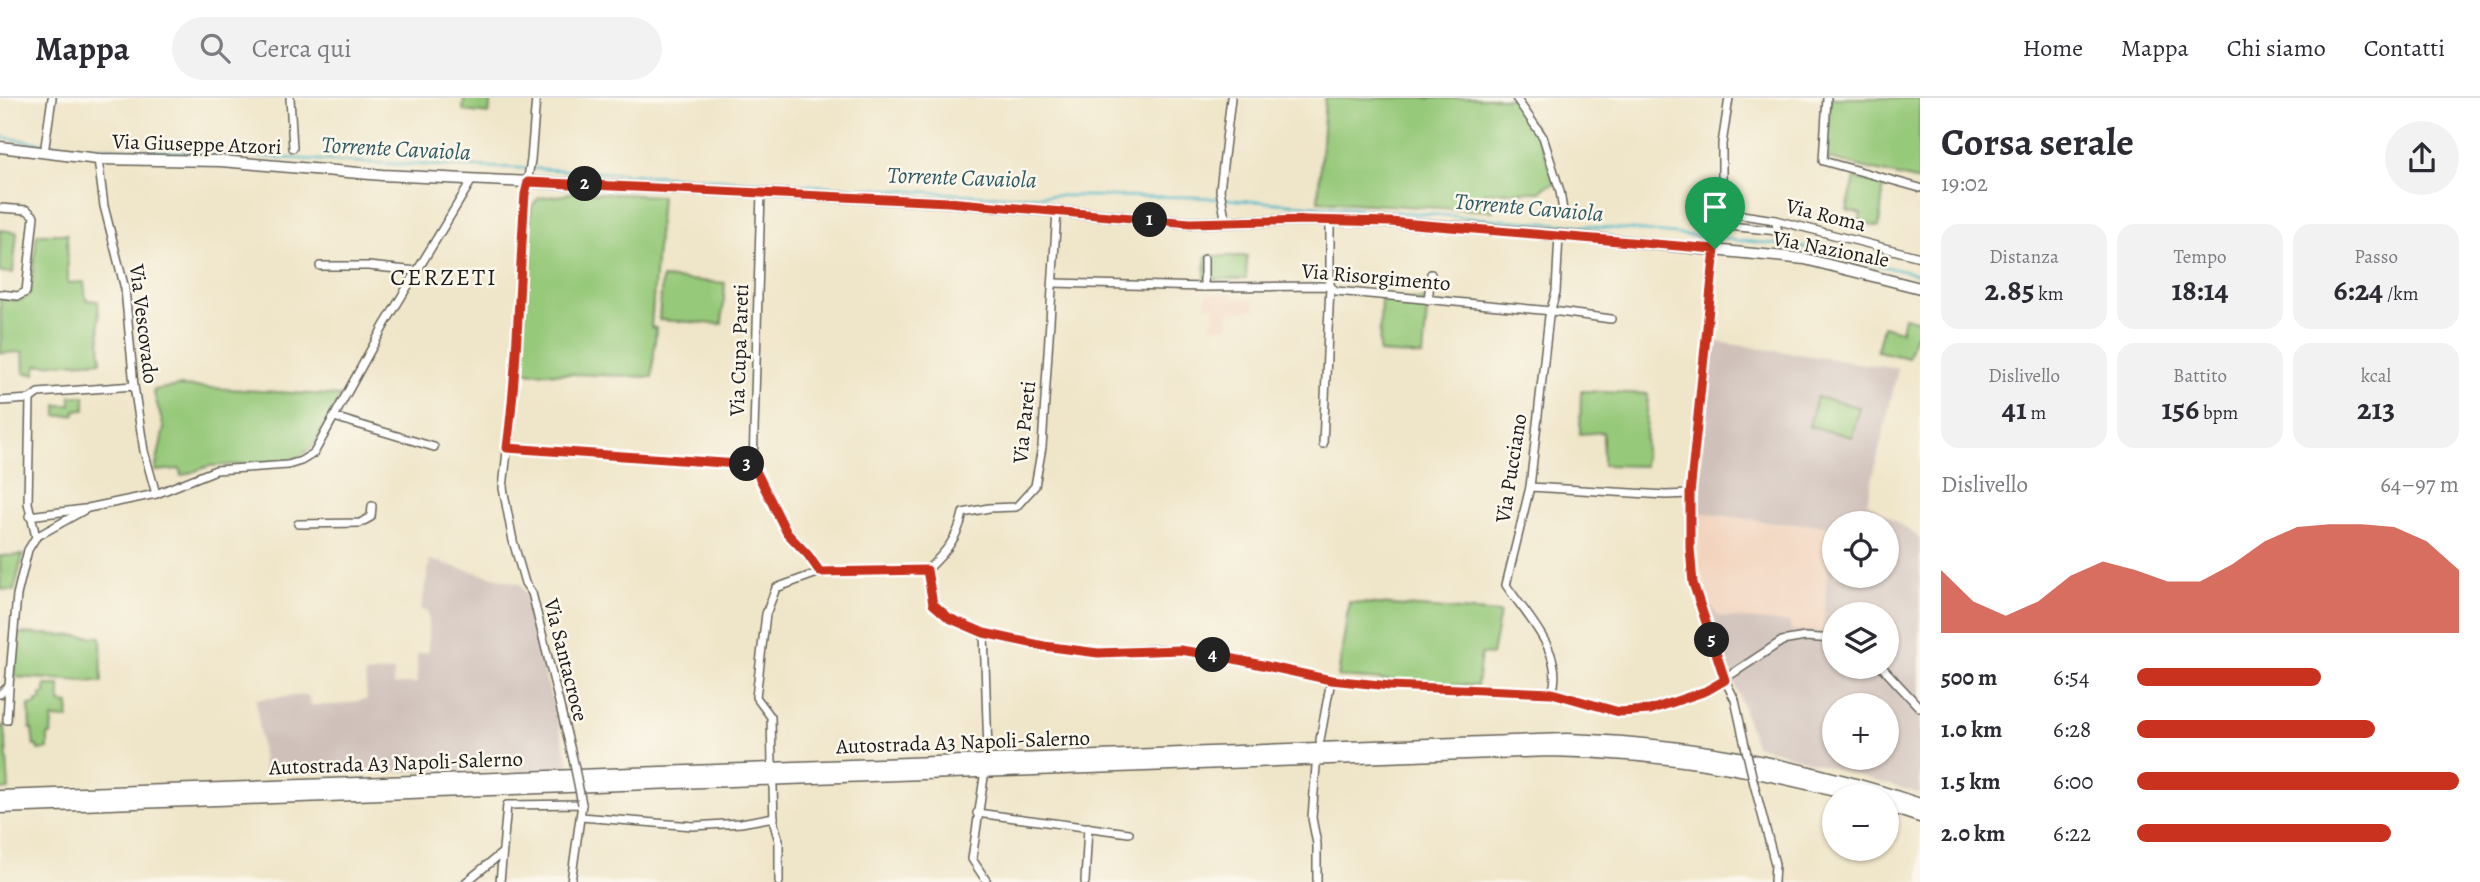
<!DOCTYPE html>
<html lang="it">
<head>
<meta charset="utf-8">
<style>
	:root { --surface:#fff; --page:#f2f2f3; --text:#2b2b33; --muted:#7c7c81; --line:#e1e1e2; --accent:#c8321e }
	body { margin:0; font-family:Alegreya,serif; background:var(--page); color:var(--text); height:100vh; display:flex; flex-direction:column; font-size:26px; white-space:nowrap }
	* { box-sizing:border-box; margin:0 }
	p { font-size:23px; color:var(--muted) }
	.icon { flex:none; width:38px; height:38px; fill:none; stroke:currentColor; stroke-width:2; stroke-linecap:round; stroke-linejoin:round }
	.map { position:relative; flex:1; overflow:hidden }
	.drawer { display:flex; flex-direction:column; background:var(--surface); width:560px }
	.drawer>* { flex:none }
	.tools { position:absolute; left:1822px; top:413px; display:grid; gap:14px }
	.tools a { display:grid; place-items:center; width:77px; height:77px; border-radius:50%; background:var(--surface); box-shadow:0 2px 5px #0004; font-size:35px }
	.pin { position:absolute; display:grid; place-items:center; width:60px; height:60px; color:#fff; margin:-72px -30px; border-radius:50% 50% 50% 0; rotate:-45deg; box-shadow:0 0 7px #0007 }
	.pin .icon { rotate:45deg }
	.km { position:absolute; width:35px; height:35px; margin:-18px; border-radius:50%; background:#222; color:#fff; font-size:19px; line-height:35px; text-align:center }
	.round { display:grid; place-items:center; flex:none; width:74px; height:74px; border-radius:37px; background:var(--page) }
	.headline { display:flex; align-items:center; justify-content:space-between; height:119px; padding:0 21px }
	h1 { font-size:38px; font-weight:600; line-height:52px }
	.metrics { display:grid; grid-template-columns:repeat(3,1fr); gap:10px; height:119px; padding:7px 21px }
	.metrics div { display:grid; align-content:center; border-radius:18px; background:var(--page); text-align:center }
	.metrics b { font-size:30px; font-weight:600 }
	.metrics small { font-size:19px; font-weight:400 }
	.metrics p { font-size:19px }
	.chart { height:196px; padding:14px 21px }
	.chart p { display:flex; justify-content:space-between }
	.chart svg { width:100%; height:126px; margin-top:7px; fill:var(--accent); opacity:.7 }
	ul { padding:0 21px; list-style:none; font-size:23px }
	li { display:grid; grid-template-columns:112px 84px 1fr; align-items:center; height:52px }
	li i { height:18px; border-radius:9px; background:var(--accent) }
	header { display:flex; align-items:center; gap:42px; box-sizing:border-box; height:98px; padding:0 35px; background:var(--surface); border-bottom:2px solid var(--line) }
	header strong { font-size:33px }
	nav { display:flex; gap:38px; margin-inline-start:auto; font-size:24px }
	.search { width:490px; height:63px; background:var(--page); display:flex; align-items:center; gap:18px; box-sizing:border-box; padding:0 24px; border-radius:38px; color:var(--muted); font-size:26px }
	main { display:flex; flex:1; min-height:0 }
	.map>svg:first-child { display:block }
</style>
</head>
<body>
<header>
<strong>Mappa</strong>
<div class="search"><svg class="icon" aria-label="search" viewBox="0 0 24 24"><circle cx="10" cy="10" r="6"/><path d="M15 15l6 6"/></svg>Cerca qui</div>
<nav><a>Home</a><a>Mappa</a><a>Chi siamo</a><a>Contatti</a></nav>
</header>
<main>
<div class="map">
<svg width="1920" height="784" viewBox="0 0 1920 784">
	<rect width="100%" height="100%" fill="#fbf7ec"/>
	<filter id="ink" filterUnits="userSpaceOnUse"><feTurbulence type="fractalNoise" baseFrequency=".0143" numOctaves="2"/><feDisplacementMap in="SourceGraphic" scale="14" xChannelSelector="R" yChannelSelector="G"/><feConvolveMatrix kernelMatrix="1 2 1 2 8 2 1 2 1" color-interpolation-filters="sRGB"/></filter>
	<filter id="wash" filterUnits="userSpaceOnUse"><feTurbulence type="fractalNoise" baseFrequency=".00686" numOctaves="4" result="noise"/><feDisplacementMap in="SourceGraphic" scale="28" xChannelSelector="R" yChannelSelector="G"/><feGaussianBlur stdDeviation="1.57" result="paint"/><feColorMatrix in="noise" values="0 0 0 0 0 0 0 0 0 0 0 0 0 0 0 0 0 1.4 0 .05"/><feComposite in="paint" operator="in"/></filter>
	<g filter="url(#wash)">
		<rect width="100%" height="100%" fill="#efe5c8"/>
		<!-- built -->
		<g fill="#f2d4be">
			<polygon points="1207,196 1231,196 1232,201 1255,201 1256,212 1229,214 1228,228 1212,229 1212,222 1215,221 1215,208 1207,207"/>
			<polygon points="1698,414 1775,425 1830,427 1823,534 1791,532 1790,525 1718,518 1708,502 1700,466"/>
		</g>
		<!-- industrial -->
		<g fill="#cfc0ba" fill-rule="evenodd">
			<path d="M 1710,243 L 1898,271 L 1867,404 L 1920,440 L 1920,696 L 1755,647 L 1708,502 L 1718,518 L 1790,525 L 1791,532 L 1823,534 L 1830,427 L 1775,425 L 1698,414 ZM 1834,425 L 1886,425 L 1886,478 L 1834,478 ZM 1834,516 L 1886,516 L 1886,569 L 1834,569 ZM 1834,607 L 1886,607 L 1886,660 L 1834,660 Z"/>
			<polygon points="430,462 520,486 526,497 542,567 571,672 277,675 264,673 256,601 308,597 311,607 339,607 367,601 365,576 394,573 393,587 417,585 417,556 428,554 428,514 421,512"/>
		</g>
		<!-- green -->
		<g fill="#97c97a" stroke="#5a724b" stroke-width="2">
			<polygon points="464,0 491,0 489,16 463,13"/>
			<polygon points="1325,0 1512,0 1535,30 1556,85 1545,89 1541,94 1485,94 1484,100 1492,101 1493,113 1318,103"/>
			<polygon points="1830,0 1920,0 1919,83 1825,60"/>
			<polygon points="1855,80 1884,86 1879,129 1859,124 1861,116 1847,112"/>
			<polygon points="572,94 661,98 651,229 656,230 652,279 520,274 524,188 532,108 539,100 564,97"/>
			<polygon points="0,132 17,134 13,175 0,174"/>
			<polygon points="37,136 67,136 68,185 84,184 86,202 98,203 101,263 37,267 35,276 24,275 23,254 1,255 0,201 19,203 30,196"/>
			<polygon points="1206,158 1247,158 1246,181 1205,181"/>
			<polygon points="662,180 725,185 722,226 659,222"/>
			<polygon points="1381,201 1428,202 1423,258 1379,255"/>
			<polygon points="1904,219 1920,223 1920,238 1915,237 1908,260 1877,253 1883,228 1901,233"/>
			<polygon points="179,288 341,298 313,348 297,360 284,364 209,368 181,378 180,371 155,373 164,330 153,292"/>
			<polygon points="1581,293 1648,296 1644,368 1603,367 1603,334 1580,336"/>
			<polygon points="71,298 85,298 85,312 75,312 75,317 57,318 57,307 71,307"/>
			<polygon points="1817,299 1859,309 1852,339 1809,328"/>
			<polygon points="23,457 14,493 0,491 0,458"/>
			<polygon points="1349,504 1500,515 1492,557 1481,556 1477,588 1338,579"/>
			<polygon points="18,535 101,539 102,584 14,579"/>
			<polygon points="45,587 60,587 60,605 69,606 68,621 52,620 51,637 48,637 48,651 38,652 37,648 34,648 32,631 30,631 29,607 36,607 36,603 41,603 41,596 45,596"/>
			<polygon points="7,626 5,629 9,691 0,692 0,629"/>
		</g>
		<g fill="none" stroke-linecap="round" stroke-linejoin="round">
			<!-- stream -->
			<polyline stroke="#49b5c6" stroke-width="2.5" points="0,39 54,47 371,65 544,71 978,97 1195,99 1453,118 1635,132 1803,149 1920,177"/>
		</g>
	</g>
	<g filter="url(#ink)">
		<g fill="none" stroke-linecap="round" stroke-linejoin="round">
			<defs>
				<g id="street">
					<polyline points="290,0 293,50"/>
					<polyline points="536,0 531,62 525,96 513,298 503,390 513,443 525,485 532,495 573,661"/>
					<polyline points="1516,0 1543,39 1560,93 1563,113"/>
					<polyline points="1729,0 1722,46 1722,114 1775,122 1920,159"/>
					<polyline points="1827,0 1823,63 1920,90"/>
					<polyline points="44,55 52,0"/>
					<polyline points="98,61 104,108 125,191 134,288 144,353 156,396"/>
					<polyline points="761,94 753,367 787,435 799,446 820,474"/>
					<polyline points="0,110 27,112 34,118 26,194 18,198 0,196"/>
					<polyline points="1226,125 1220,92 1231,0"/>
					<polyline points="1715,151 1690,396 1690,453 1693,485 1725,582 1735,602 1744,643"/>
					<polyline points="1718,151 1719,127 1778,133 1775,122"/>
					<polyline points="320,168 368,168 417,173"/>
					<polyline points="1054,185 1204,189 1330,188 1336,193 1552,213 1611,221"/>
					<polyline points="1204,189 1204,161"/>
					<polyline points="1428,202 1431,176"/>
					<polyline points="30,301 28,405 36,439"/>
					<polyline points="0,303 30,301 38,295 134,288"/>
					<polyline points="334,319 434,349"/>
					<polyline points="1323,346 1330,188 1330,123"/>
					<polyline points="507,350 753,367"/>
					<polyline points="1530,389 1666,397 1690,396"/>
					<polyline points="29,418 84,411"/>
					<polyline points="298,426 360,425 371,419 372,408"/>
					<polyline points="927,472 933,506 949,520 984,535 1044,548 1098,555 1159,551 1180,552 1225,559 1331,582 1389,588 1552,595 1619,614 1650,612 1706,593 1782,543 1805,539 1834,541"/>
					<polyline points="984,535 988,654"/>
					<polyline points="1882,569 1920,610"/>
					<path d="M 1552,595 C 1566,556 1526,517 1506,487 L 1530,389 L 1549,218 L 1556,194 L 1559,137"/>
					<polyline points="0,596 9,588 17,497 28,452 36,439 88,410 156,396 216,372 288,367 301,363 314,355 385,226 472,82"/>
					<polyline points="7,622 9,588"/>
					<polyline points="1320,642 1331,582"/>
					<path d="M 772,665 L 771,619 L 756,599 L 766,516 L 776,490 L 820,474 L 927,472 C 945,455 958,440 963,415 L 989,410 L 1016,409 L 1035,388 L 1042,349 L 1057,113"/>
					<polyline points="1316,668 1312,720 1317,746 1317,784"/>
					<polyline points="984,679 972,761 987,784"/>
					<polyline points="1754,686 1775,766 1774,784"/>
					<polyline points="773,688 774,726 779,743 779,784"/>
					<polyline points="977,715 1129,735"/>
					<polyline points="581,719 693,728 741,725 774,719"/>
					<polyline points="466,784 502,755"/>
					<polyline points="500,784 507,707 582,706 571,784"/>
					<polyline points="1085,784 1088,729"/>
				</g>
				<polyline id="primary" points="0,49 98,61 221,63 382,77 948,104 1190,125 1307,122 1389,124 1559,137 1805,161 1920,190"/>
				<g id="highway">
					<path d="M 0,699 L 1567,642 C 1689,646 1805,668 1920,707"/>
					<polyline points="1886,707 1920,718"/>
					<path d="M 0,709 L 1550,652 C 1657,654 1755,669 1857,698"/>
				</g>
			</defs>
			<!-- street casing -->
			<use href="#street" stroke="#666258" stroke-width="10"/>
			<!-- primary casing -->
			<use href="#primary" stroke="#666258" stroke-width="13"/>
			<!-- highway casing -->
			<use href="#highway" stroke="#666258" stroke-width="15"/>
			<!-- street -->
			<use href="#street" stroke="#fff" stroke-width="7"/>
			<!-- primary -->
			<use href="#primary" stroke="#fff" stroke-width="10"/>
			<!-- highway -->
			<use href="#highway" stroke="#fff" stroke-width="12"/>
			<defs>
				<g id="street-bridge">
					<polyline points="1744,643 1754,686"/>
					<polyline points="573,661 582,706"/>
				</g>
			</defs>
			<!-- street-bridge casing -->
			<use href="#street-bridge" stroke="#666258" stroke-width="10" stroke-linecap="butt"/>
			<!-- street-bridge -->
			<use href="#street-bridge" stroke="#fff" stroke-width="7"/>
		</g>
	</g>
	<g fill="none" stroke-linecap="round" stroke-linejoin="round" filter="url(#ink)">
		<defs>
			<path id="route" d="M 528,84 L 948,104 L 1190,125 L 1307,122 L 1390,124 L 1715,151 L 1690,396 L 1690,450 L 1693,485 L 1725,582 L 1706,593 L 1650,612 L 1619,614 L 1552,595 L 1390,588 L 1331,582 L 1225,559 L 1180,552 L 1098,555 L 1044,548 L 984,535 L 949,520 L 933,506 L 927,472 L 820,474 L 808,457 L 787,435 L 753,367 L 507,350 C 518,266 519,181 525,96 Z"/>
		</defs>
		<!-- route casing -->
		<use href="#route" stroke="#fff" stroke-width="14"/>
		<!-- route -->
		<use href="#route" stroke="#c8321e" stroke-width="9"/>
	</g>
	<g text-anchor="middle" stroke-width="5" stroke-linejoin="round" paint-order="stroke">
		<!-- street labels -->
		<g font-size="21" fill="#1c1c1c" stroke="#fbf7ec">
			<text transform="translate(197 46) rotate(2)" y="7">Via Giuseppe Atzori</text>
			<text transform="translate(1826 117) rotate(14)" y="7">Via Roma</text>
			<text transform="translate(1831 151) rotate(11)" y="7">Via Nazionale</text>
			<text transform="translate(1376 179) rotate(5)" y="7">Via Risorgimento</text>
			<text transform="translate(144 226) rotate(83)" y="7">Via Vescovado</text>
			<text transform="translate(739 252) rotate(-88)" y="7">Via Cupa Pareti</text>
			<text transform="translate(1024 324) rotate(-84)" y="7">Via Pareti</text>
			<text transform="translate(1511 370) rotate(-81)" y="7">Via Pucciano</text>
			<text transform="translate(566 562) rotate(76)" y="7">Via Santacroce</text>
			<text transform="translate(963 644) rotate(-2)" y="7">Autostrada A3 Napoli-Salerno</text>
			<text transform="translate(396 665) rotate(-2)" y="7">Autostrada A3 Napoli-Salerno</text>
		</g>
		<!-- water labels -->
		<g font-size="23" font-style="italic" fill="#2e5960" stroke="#fbf7ec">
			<text transform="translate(396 50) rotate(3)" y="8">Torrente Cavaiola</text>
			<text transform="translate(962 79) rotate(2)" y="8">Torrente Cavaiola</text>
			<text transform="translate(1529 109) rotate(5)" y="8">Torrente Cavaiola</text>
		</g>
		<!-- quarter labels -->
		<g font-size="24" letter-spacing="2" fill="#1c1c1c" stroke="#fbf7ec">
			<text x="444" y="187">CERZETI</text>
		</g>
	</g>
</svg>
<div class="tools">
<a><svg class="icon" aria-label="locate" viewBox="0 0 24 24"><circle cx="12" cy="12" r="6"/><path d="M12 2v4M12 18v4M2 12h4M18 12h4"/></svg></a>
<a><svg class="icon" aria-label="layers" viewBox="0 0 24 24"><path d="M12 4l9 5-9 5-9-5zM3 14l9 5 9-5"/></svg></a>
<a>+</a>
<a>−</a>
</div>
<div class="pin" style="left:1715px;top:151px;background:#1e9e55"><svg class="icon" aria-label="arrive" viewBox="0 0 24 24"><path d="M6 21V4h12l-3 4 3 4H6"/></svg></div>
<b class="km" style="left:1150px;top:122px">1</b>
<b class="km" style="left:585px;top:86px">2</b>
<b class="km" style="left:747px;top:366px">3</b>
<b class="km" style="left:1213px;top:557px">4</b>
<b class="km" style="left:1712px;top:542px">5</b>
</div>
<section class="drawer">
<div class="headline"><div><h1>Corsa serale</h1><p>19:02</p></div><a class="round"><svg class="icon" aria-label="share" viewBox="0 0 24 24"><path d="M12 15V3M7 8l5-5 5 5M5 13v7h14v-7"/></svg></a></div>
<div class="metrics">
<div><p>Distanza</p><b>2.85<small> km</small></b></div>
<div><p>Tempo</p><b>18:14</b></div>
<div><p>Passo</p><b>6:24<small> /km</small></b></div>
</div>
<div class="metrics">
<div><p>Dislivello</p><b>41<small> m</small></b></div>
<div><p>Battito</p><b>156<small> bpm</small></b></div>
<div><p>kcal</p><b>213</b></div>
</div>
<div class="chart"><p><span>Dislivello</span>64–97 m</p>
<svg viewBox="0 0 160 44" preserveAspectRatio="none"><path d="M0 44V22L10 33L20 38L30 33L40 24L50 19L60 22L70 26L80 26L90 20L100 12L110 7L120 6L130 6L140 7L150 12L160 22V44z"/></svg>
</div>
<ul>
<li><b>500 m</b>6:54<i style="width:57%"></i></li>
<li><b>1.0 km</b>6:28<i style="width:74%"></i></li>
<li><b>1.5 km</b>6:00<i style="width:100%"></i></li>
<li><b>2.0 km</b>6:22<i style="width:79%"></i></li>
</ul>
</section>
</main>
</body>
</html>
